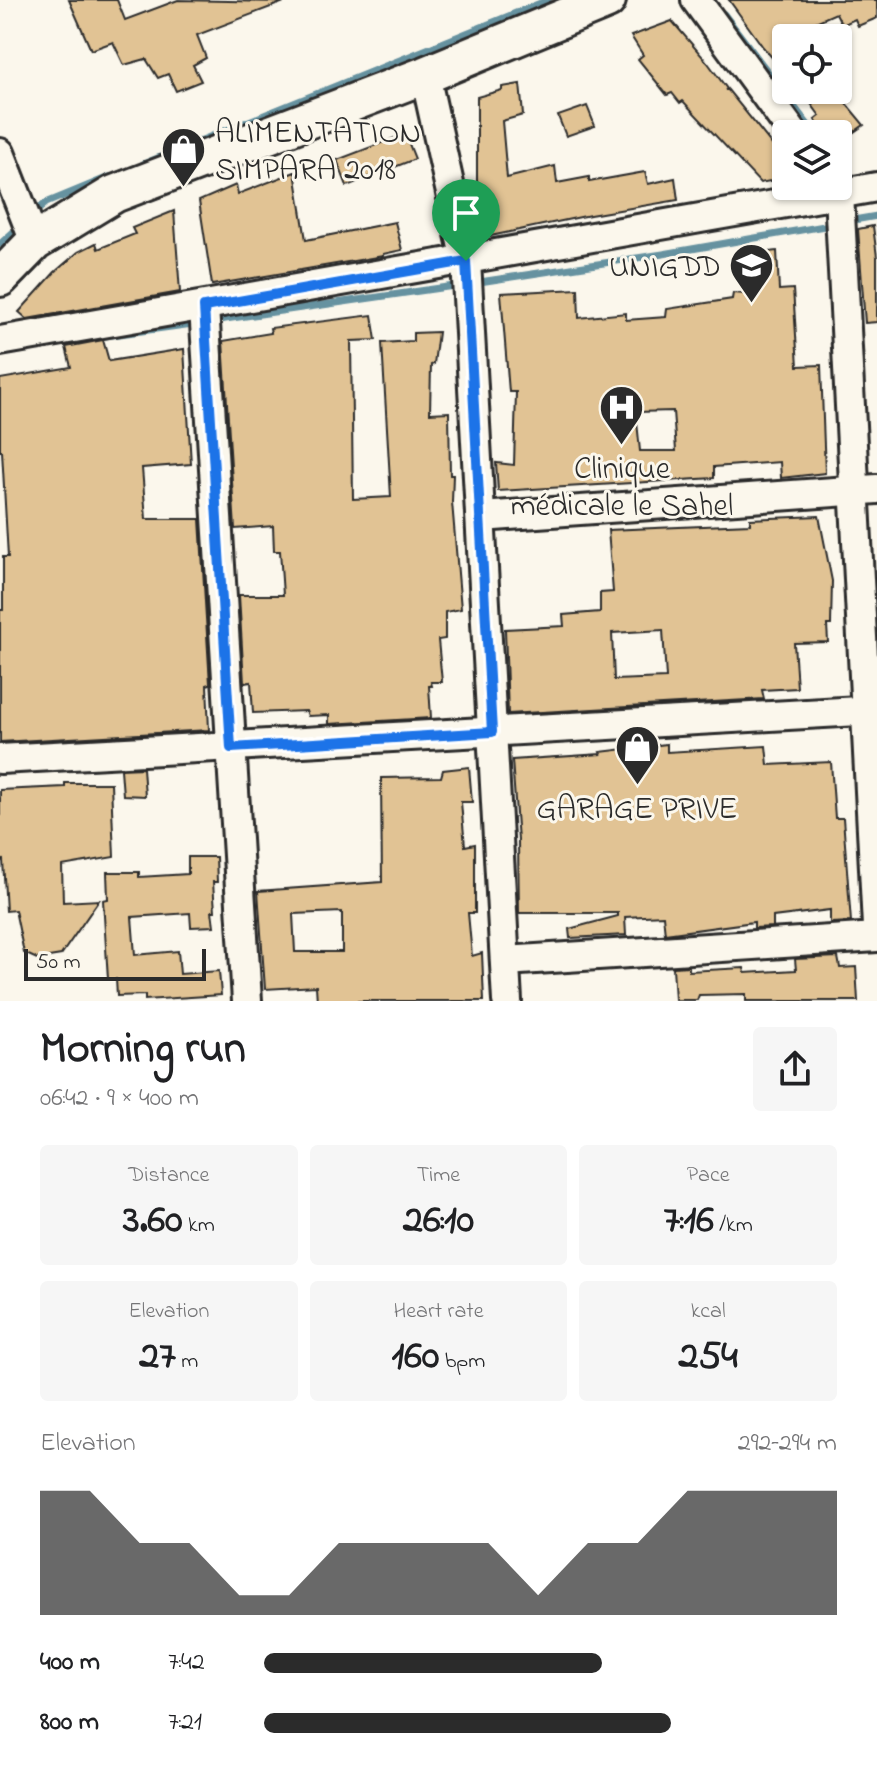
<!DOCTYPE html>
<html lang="en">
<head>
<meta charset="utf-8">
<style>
	:root { --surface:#fff; --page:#f6f6f6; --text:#202124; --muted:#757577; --accent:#2b2b2b }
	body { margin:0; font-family:"Indie Flower",sans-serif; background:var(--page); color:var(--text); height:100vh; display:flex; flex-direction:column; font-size:30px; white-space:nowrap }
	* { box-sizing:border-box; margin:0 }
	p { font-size:26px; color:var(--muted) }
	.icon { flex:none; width:44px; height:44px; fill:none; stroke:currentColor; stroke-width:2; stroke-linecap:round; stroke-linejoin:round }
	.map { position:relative; height:1001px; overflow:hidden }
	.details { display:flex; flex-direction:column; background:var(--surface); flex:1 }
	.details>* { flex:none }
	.tools { position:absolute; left:772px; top:24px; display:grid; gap:16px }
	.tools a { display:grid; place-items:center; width:80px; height:80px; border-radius:8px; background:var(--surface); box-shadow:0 2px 6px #0004; font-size:40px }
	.scale { position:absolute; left:24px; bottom:20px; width:182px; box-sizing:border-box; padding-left:8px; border:4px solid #2b2b2b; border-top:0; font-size:22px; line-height:28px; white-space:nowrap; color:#2b2b2b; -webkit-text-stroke:6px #fbf7ec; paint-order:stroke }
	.pin { position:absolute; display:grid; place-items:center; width:68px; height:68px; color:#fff; margin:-82px -34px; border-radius:50% 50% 50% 0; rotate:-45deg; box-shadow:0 0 8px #0007 }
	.pin .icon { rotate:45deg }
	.round { display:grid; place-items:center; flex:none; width:84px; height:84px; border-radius:8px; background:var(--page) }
	.overview { display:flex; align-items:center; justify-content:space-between; height:136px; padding:0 40px }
	h1 { font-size:44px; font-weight:700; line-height:60px }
	.figures { display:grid; grid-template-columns:repeat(3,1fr); gap:12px; height:136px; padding:8px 40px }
	.figures div { display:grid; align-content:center; border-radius:8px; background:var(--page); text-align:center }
	.figures b { font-size:40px; font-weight:700 }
	.figures small { font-size:22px; font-weight:400 }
	.figures p { font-size:22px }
	.chart { height:224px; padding:16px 40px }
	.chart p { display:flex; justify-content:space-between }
	.chart svg { width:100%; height:144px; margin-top:8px; fill:var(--accent); opacity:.7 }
	ul { padding:0 40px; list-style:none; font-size:26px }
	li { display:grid; grid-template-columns:128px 96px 1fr; align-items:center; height:60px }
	li i { height:20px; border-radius:10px; background:var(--accent) }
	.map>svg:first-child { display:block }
</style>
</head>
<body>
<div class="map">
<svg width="877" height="1001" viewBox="0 0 877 1001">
	<rect width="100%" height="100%" fill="#fbf7ec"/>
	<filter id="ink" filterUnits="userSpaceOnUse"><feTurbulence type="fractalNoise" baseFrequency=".0125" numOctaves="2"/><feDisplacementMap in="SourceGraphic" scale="16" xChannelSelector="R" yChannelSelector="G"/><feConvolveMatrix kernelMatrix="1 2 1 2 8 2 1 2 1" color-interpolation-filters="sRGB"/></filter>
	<g filter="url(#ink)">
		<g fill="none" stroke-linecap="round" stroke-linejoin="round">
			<!-- stream -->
			<g stroke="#6692a0" stroke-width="7">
				<polyline points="724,14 815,134"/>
				<polyline points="143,164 548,0"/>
				<polyline points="838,164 854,184"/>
				<polyline points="31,216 46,203 109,177"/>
				<polyline points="848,221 877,216"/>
				<polyline points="0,244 22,224"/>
				<polyline points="473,283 663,254 836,224"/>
				<polyline points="212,321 461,285"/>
				<polyline points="105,336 200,323"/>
			</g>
		</g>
		<!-- building -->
		<g fill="#e1c394" stroke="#2b2b2b" stroke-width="2" fill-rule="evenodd">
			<polygon points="69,0 117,0 125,20 178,0 284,2 197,35 206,58 193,65 201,81 176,91 168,74 158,78 146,59 124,65 113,42 91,50"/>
			<polygon points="729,0 877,0 877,18 858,26 855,19 842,25 836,13 786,35 786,74 763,47"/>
			<polygon points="672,21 708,63 727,89 725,90 728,90 786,162 786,178 760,183 683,101 680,103 672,93 667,95 638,59 643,55 631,36"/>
			<polygon points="520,84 523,115 502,121 507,178 555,166 557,183 589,177 589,182 645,172 648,184 675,178 678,200 590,215 481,238 477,181 477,97 502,90 502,87"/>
			<polygon points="801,90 835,90 864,125 838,143 838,134 826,134 815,120 820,116"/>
			<polygon points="587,106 595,126 566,136 558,116"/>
			<polygon points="405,134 415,159 347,186 337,160"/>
			<polygon points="295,172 306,240 395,222 402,250 383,254 383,256 212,285 199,201 236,185 238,194"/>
			<polygon points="174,211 180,292 27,319 19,312 55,272 78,252 96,243 98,249 135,234 132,228"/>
			<polygon points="873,226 877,257 877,322 865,323 858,229"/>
			<path d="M 777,251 L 779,290 L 793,289 L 798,366 L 821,365 L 825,473 L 781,478 L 780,462 L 714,467 L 714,478 L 498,491 L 496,463 L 514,465 L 516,392 L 509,392 L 501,293 L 578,289 L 579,318 L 626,313 L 626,320 L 666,317 L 667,309 L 732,299 L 733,293 L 757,295 L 751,254 ZM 673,411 L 676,451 L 640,451 L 636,412 Z"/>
			<polygon points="372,315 376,340 351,341 353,499 391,497 382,343 413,341 413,333 438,332 434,364 431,365 430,413 449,412 450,475 453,475 452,502 461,609 445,612 445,639 438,640 442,682 431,682 432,686 429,686 431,718 329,724 329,715 308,716 306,711 253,713 251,682 244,683 239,595 283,595 280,551 274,551 273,526 235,529 223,341 271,333 270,328"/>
			<polygon points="103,340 109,361 184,349 191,464 142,468 146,519 200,519 210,684 207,685 209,730 0,742 0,610 3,610 3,557 8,557 2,451 0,451 0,379 71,367 66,347"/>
			<path d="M 819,516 L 832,581 L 831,625 L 827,625 L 828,642 L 794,643 L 797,688 L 762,690 L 764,699 L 508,714 L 505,629 L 564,626 L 563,615 L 600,612 L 600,593 L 613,592 L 608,530 L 750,524 L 750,519 ZM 663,630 L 666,678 L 614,680 L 612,633 Z"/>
			<polygon points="667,744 667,752 766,746 768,765 831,762 835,818 843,818 851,922 830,923 830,910 773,917 773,927 754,928 754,922 665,934 663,915 625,917 626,935 570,938 569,929 618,916 618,913 519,913 518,840 512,760 601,754 600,752"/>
			<path d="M 469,767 L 472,802 L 461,802 L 465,846 L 475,844 L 475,913 L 468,913 L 472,956 L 482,953 L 484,1001 L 317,1001 L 316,986 L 265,989 L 258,891 L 382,882 L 381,778 L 441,777 L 443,770 ZM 342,912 L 342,952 L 295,952 L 293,914 Z"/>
			<polygon points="143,768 145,796 123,795 121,769"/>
			<polygon points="65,783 111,783 114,857 62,866 63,902 99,900 61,955 37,959 24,953 15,910 6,911 3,860 0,861 0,790 65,787"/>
			<polygon points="188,857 216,857 217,882 213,882 215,911 212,911 214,926 191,927 190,913 132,917 135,955 178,951 180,974 219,971 221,995 145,1000 145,995 117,996 116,979 108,979 103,900 108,899 107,872 139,872 139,877 188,874"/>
			<polygon points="838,957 840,968 856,967 858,1001 746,1001 746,994 699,995 697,1000 675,1000 673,967 689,966 689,971 744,968 745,973 796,970 795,959"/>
		</g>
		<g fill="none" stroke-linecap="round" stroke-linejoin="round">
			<defs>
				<g id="minor">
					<polyline points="696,0 794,134"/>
					<polyline points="425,75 466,261 507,1001"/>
					<polyline points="0,153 35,242"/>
					<polyline points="833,186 839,194 877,926"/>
					<polyline points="204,307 247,1001"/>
					<polyline points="0,341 877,187"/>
					<polyline points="481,517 877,489"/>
					<polyline points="0,759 877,710"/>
					<polyline points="505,961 877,937"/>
				</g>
				<polyline id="tertiary" points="0,278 35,242 114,194 425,75 607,0"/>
			</defs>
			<!-- minor casing -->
			<use href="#minor" stroke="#2b2b2b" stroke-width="34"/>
			<!-- tertiary casing -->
			<use href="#tertiary" stroke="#2b2b2b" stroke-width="42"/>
			<!-- minor -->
			<use href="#minor" stroke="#fbf7ec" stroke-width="28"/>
			<!-- tertiary -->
			<use href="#tertiary" stroke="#fbf7ec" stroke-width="36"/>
		</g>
	</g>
	<g fill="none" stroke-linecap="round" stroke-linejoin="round" filter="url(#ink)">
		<defs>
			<polygon id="route" points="466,261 492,732 231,748 204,307"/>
		</defs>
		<!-- route casing -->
		<use href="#route" stroke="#fff" stroke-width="16"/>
		<!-- route -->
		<use href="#route" stroke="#1a73e8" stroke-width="10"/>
	</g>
	<!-- icons -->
	<defs>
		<symbol id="shop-pin" viewBox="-11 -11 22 30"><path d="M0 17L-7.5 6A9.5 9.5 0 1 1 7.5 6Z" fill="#2b2b2b" stroke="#fbf7ec"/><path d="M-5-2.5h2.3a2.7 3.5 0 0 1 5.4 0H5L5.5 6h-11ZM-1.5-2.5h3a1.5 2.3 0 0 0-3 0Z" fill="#fff"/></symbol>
		<symbol id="university-pin" viewBox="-11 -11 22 30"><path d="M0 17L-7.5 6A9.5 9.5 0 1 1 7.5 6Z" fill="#2b2b2b" stroke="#fbf7ec"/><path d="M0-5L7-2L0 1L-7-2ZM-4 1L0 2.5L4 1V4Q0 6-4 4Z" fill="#fff"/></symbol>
		<symbol id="hospital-pin" viewBox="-11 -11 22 30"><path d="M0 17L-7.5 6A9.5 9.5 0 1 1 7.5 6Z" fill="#2b2b2b" stroke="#fbf7ec"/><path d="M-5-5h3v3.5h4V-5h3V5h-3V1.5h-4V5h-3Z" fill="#fff"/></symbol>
	</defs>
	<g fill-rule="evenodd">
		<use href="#shop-pin" x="158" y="124" width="51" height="69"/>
		<use href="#university-pin" x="726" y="240" width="51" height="69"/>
		<use href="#hospital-pin" x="596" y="382" width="51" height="69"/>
		<use href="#shop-pin" x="612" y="722" width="51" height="69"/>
	</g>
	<g text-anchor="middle" stroke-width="6" stroke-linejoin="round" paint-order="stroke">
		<!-- poi labels -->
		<g font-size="32" fill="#2b2b2b" stroke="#fbf7ec">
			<text x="215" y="142" text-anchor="start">ALIMENTATION<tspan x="215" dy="37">SIMPARA 2018</tspan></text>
			<text x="721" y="276" text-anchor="end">UNIGDD</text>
			<text x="622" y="478">Clinique<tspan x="622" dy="37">médicale le Sahel</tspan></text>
			<text x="637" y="818">GARAGE PRIVE</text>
		</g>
	</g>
</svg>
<div class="tools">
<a><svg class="icon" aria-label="locate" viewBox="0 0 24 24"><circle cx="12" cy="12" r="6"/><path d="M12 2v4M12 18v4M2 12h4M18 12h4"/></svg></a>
<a><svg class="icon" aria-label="layers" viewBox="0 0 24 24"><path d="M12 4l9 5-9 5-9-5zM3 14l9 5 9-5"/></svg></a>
</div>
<div class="scale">50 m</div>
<div class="pin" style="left:466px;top:261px;background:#1e9e55"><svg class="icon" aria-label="arrive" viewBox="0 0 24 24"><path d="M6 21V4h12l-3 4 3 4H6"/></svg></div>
</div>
<section class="details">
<div class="overview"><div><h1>Morning run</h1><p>06:42 · 9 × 400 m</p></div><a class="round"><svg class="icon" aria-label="share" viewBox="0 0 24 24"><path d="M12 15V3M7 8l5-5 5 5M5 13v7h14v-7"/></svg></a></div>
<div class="figures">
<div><p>Distance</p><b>3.60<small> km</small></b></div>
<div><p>Time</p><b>26:10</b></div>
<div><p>Pace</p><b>7:16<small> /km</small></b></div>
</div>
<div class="figures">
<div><p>Elevation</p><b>27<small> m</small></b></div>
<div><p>Heart rate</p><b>160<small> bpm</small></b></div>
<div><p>kcal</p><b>254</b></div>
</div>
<div class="chart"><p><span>Elevation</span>292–294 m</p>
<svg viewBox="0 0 160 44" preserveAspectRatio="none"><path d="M0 44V6L10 6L20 22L30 22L40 38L50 38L60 22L70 22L80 22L90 22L100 38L110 22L120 22L130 6L140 6L150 6L160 6V44z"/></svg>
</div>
<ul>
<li><b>400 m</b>7:42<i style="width:59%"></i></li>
<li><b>800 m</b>7:21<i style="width:71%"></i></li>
</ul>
</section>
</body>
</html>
